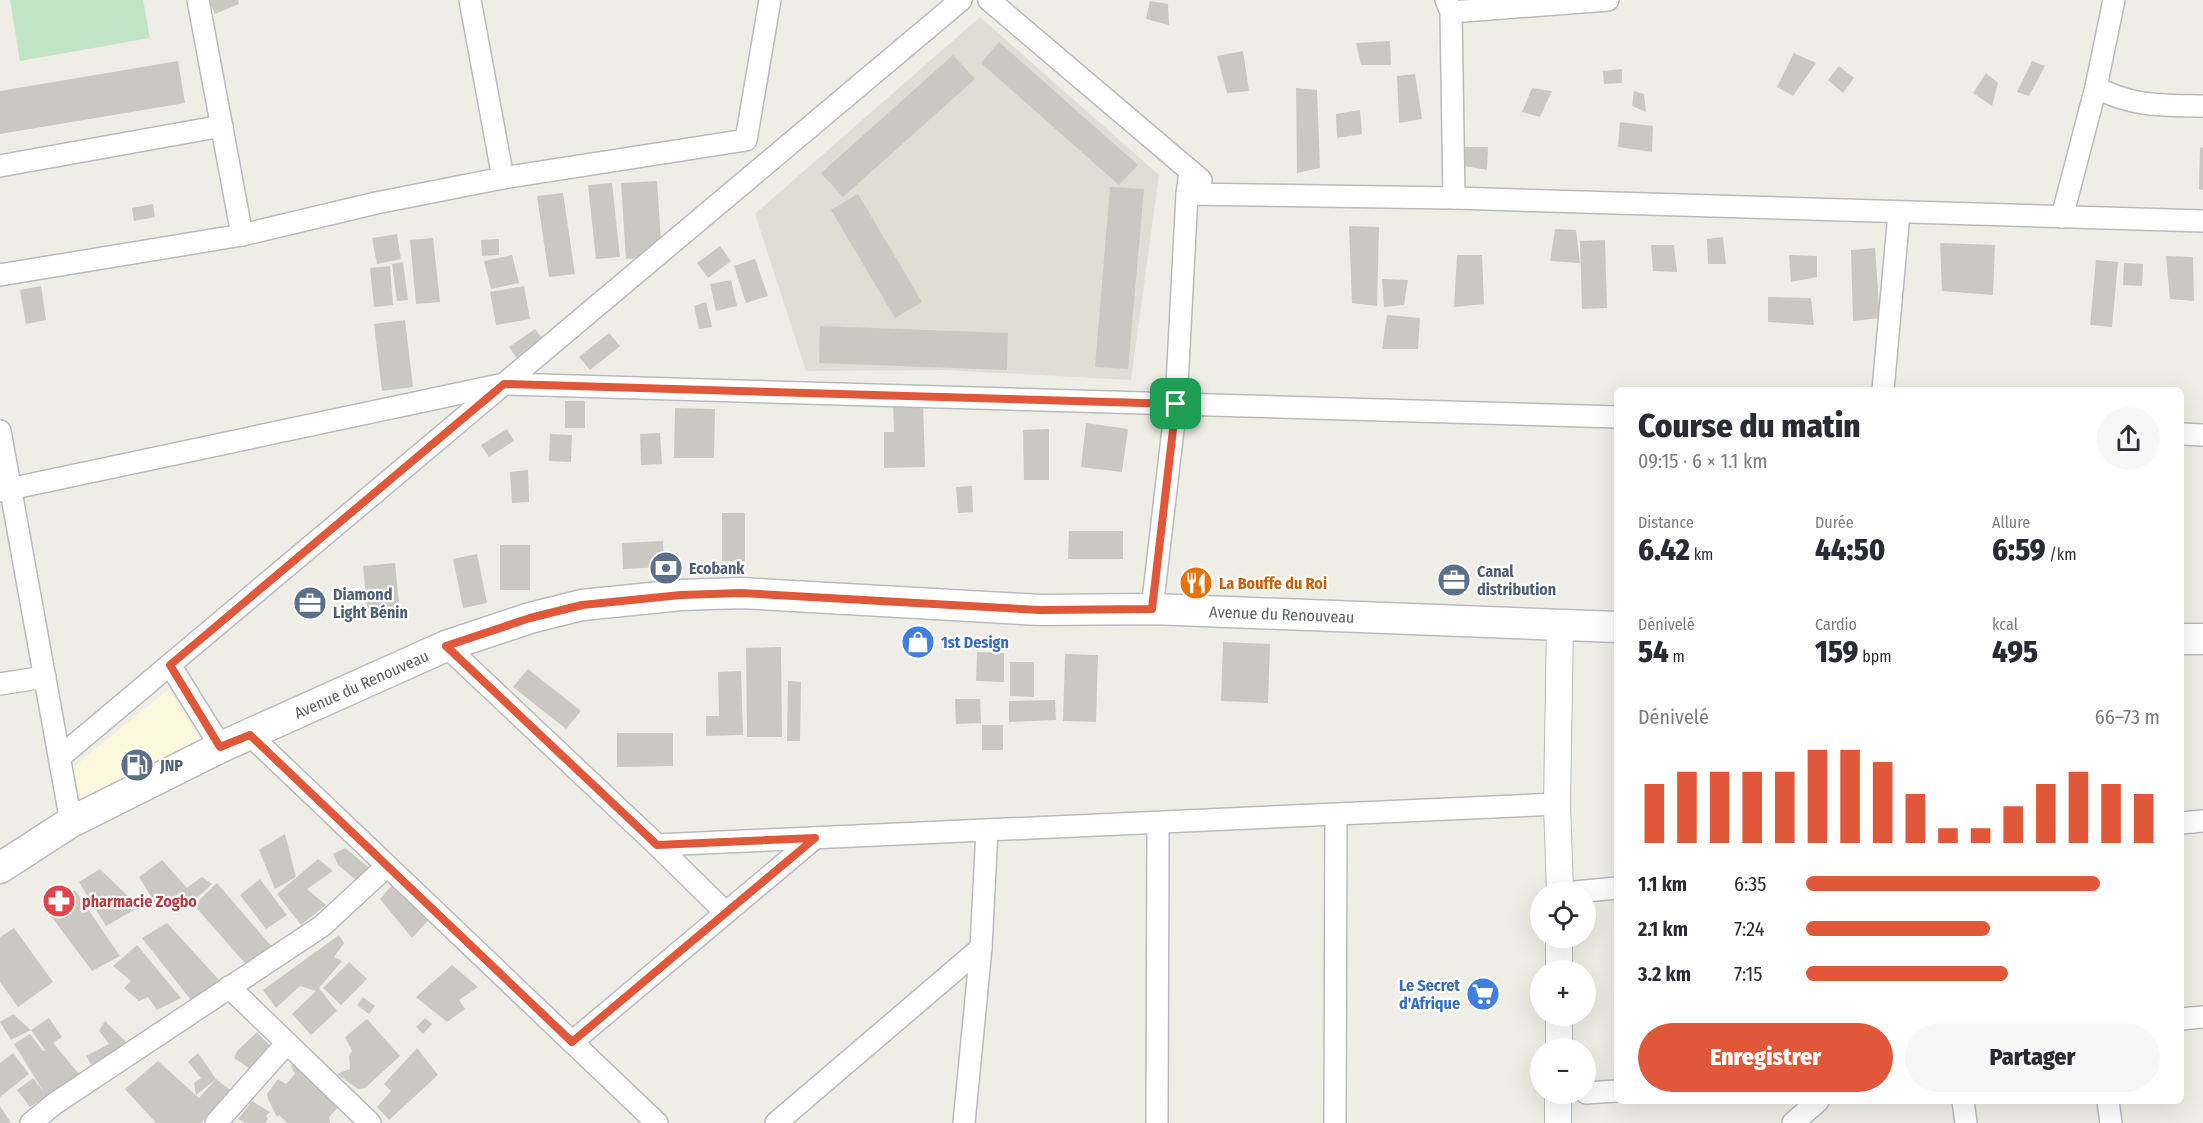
<!DOCTYPE html>
<html lang="fr">
<head>
<meta charset="utf-8">
<style>
	:root { --surface:#fff; --page:#f7f7f7; --text:#2b2b33; --muted:#7c7c81; --accent:#e15739 }
	body { margin:0; font-family:"Fira Sans Condensed",sans-serif; background:var(--page); color:var(--text); height:100vh; display:flex; flex-direction:column; font-size:22px; white-space:nowrap }
	* { box-sizing:border-box; margin:0 }
	p { font-size:20px; color:var(--muted) }
	.icon { flex:none; width:33px; height:33px; fill:none; stroke:currentColor; stroke-width:2; stroke-linecap:round; stroke-linejoin:round }
	.map { position:relative; flex:1; overflow:hidden }
	.details { position:absolute; left:1614px; top:387px; width:570px; height:717px; display:flex; flex-direction:column; background:var(--surface); border-radius:9px; box-shadow:0 6px 24px #0002 }
	.details>* { flex:none }
	.fabs { position:absolute; left:1530px; top:882px; display:grid; gap:12px }
	.fabs a { display:grid; place-items:center; width:66px; height:66px; border-radius:50%; background:var(--surface); box-shadow:0 6px 24px #0002; font-size:30px }
	.pin { position:absolute; display:grid; place-items:center; width:51px; height:51px; color:#fff; margin:-26px; border-radius:12px; box-shadow:0 3px 9px #0006 }
	.round { display:grid; place-items:center; flex:none; width:63px; height:63px; border-radius:32px; background:var(--page) }
	.head { display:flex; align-items:center; justify-content:space-between; height:102px; padding:0 24px }
	h1 { font-size:33px; font-weight:800; line-height:45px }
	.stats { display:grid; grid-template-columns:repeat(3,1fr); gap:9px; height:102px; padding:6px 24px }
	.stats div { display:grid; align-content:center }
	.stats b { font-size:30px; font-weight:800 }
	.stats small { font-size:16px; font-weight:400 }
	.stats p { font-size:16px }
	.chart { height:168px; padding:12px 24px }
	.chart p { display:flex; justify-content:space-between }
	.chart svg { width:100%; height:108px; margin-top:6px; stroke:var(--accent); stroke-width:6 }
	.button { display:flex; gap:12px; margin-top:auto; padding:12px 24px }
	.button a { flex:1; height:69px; border-radius:36px; background:var(--accent); color:#fff; font-size:24px; font-weight:800; line-height:69px; text-align:center }
	.button a+a { background:var(--page); color:var(--text) }
	ul { padding:0 24px; list-style:none; font-size:20px }
	li { display:grid; grid-template-columns:96px 72px 1fr; align-items:center; height:45px }
	li i { height:15px; border-radius:8px; background:var(--accent) }
	.map>svg:first-child { display:block }
</style>
</head>
<body>
<div class="map">
<svg width="2203" height="1123" viewBox="0 0 2203 1123">
	<rect width="100%" height="100%" fill="#efeee6"/>
	<!-- commercial -->
	<polygon fill="#fcf8dd" points="169,689 200,739 82,803 72,768"/>
	<!-- education -->
	<polygon fill="#dfddd4" points="980,17 1159,175 1131,380 946,370 806,371 755,214"/>
	<!-- green -->
	<polygon fill="#c3e5c7" points="10,0 143,0 150,38 20,61"/>
	<!-- building -->
	<g fill="#cac8c2">
		<polygon points="209,0 238,0 239,4 215,14"/>
		<polygon points="1150,1 1168,4 1169,25 1146,19"/>
		<polygon points="1390,41 1391,65 1361,65 1356,43"/>
		<polygon points="999,42 1138,165 1119,185 981,63"/>
		<polygon points="1243,51 1249,91 1227,93 1217,56"/>
		<polygon points="1794,53 1816,63 1793,96 1777,87"/>
		<polygon points="953,55 975,79 843,197 821,173"/>
		<polygon points="178,61 185,103 0,134 0,91"/>
		<polygon points="2032,61 2045,66 2029,96 2017,92"/>
		<polygon points="1839,66 1854,78 1843,93 1828,80"/>
		<polygon points="1622,69 1622,83 1604,84 1603,71"/>
		<polygon points="1986,73 1998,83 1992,106 1973,93"/>
		<polygon points="1415,74 1422,119 1399,123 1397,76"/>
		<polygon points="1296,88 1317,90 1320,168 1297,173"/>
		<polygon points="1532,88 1552,91 1540,117 1522,112"/>
		<polygon points="1634,91 1644,94 1646,112 1632,106"/>
		<polygon points="1360,110 1362,134 1337,138 1336,114"/>
		<polygon points="1620,122 1653,126 1652,152 1618,147"/>
		<polygon points="1464,147 1488,147 1487,170 1464,166"/>
		<polygon points="2203,147 2203,190 2199,189 2200,148"/>
		<polygon points="657,181 662,257 626,259 621,183"/>
		<polygon points="612,183 620,257 596,259 588,185"/>
		<polygon points="1110,187 1144,189 1128,369 1095,367"/>
		<polygon points="563,193 575,274 549,277 537,196"/>
		<polygon points="858,194 922,302 895,318 831,210"/>
		<polygon points="153,204 155,217 134,221 132,208"/>
		<polygon points="1349,226 1379,227 1377,306 1352,303"/>
		<polygon points="1555,229 1576,230 1580,263 1550,261"/>
		<polygon points="397,234 401,259 377,264 372,238"/>
		<polygon points="1723,237 1726,264 1708,264 1707,239"/>
		<polygon points="433,238 440,302 416,304 410,240"/>
		<polygon points="499,239 499,255 482,256 481,240"/>
		<polygon points="1605,240 1607,308 1582,309 1580,241"/>
		<polygon points="1940,243 1995,245 1993,295 1942,291"/>
		<polygon points="1651,245 1674,245 1677,272 1653,271"/>
		<polygon points="720,246 731,261 708,278 697,263"/>
		<polygon points="1875,248 1880,318 1853,321 1851,250"/>
		<polygon points="512,255 519,283 491,289 484,261"/>
		<polygon points="1457,255 1482,255 1484,304 1454,307"/>
		<polygon points="1789,255 1817,256 1817,277 1791,282"/>
		<polygon points="2166,256 2193,257 2194,301 2170,299"/>
		<polygon points="755,259 768,296 746,303 734,266"/>
		<polygon points="2096,260 2118,262 2112,327 2090,325"/>
		<polygon points="403,262 408,300 397,301 392,264"/>
		<polygon points="2124,263 2143,264 2142,286 2123,285"/>
		<polygon points="390,266 393,305 374,307 370,268"/>
		<polygon points="1382,279 1408,280 1404,305 1384,307"/>
		<polygon points="731,280 737,306 716,311 710,284"/>
		<polygon points="41,286 46,320 26,324 20,290"/>
		<polygon points="524,286 530,319 496,325 490,292"/>
		<polygon points="1768,297 1811,298 1814,325 1768,322"/>
		<polygon points="706,302 712,327 699,329 694,306"/>
		<polygon points="1387,315 1420,318 1418,349 1382,349"/>
		<polygon points="405,320 413,387 382,391 374,324"/>
		<polygon points="820,326 1008,333 1007,370 819,363"/>
		<polygon points="535,329 543,340 517,359 509,347"/>
		<polygon points="609,333 620,346 590,370 579,357"/>
		<rect x="565" y="401" width="20" height="27"/>
		<polygon points="893,402 923,402 925,467 884,468 884,432 894,432"/>
		<polygon points="675,408 715,409 714,458 674,458"/>
		<polygon points="1086,423 1128,429 1122,472 1081,467"/>
		<polygon points="507,429 514,441 489,457 481,445"/>
		<polygon points="1049,429 1049,480 1024,480 1023,430"/>
		<polygon points="660,433 662,464 641,465 640,434"/>
		<polygon points="550,434 572,435 571,462 549,461"/>
		<polygon points="528,470 529,502 512,503 510,472"/>
		<polygon points="972,486 973,512 958,513 956,487"/>
		<rect x="722" y="513" width="23" height="48"/>
		<polygon points="1069,531 1123,531 1123,559 1068,559"/>
		<polygon points="663,541 664,567 623,569 622,543"/>
		<rect x="500" y="545" width="30" height="45"/>
		<polygon points="477,554 487,603 463,608 453,559"/>
		<polygon points="395,563 400,614 368,617 363,566"/>
		<polygon points="1223,642 1270,644 1268,703 1221,701"/>
		<polygon points="781,647 782,737 747,737 746,648"/>
		<polygon points="977,652 1004,653 1004,682 976,681"/>
		<polygon points="1065,654 1098,655 1096,722 1063,721"/>
		<polygon points="1010,662 1034,662 1034,697 1010,696"/>
		<polygon points="528,669 581,711 566,729 513,687"/>
		<polygon points="741,671 743,735 706,736 706,716 719,716 718,672"/>
		<polygon points="788,681 801,682 800,741 787,741"/>
		<polygon points="955,699 980,699 981,723 956,724"/>
		<polygon points="1055,700 1056,720 1009,722 1009,701"/>
		<rect x="982" y="725" width="21" height="25"/>
		<polygon points="617,733 673,733 673,766 617,767"/>
		<polygon points="285,834 296,877 275,889 259,850"/>
		<polygon points="345,848 373,871 356,880 338,865 333,854"/>
		<polygon points="318,859 333,871 307,889 326,905 301,925 277,894"/>
		<polygon points="162,860 187,888 202,877 212,884 189,905 180,894 158,908 139,877"/>
		<polygon points="100,869 139,907 106,926 79,882"/>
		<polygon points="260,879 287,915 266,929 240,895"/>
		<polygon points="217,883 272,947 249,968 194,905"/>
		<polygon points="393,884 436,912 412,938 380,899"/>
		<polygon points="75,890 120,956 92,971 45,908"/>
		<polygon points="167,923 221,982 191,1000 142,938"/>
		<polygon points="14,928 53,982 18,1007 0,982 0,937"/>
		<polygon points="339,935 344,943 334,957 342,961 319,988 337,1011 311,1035 292,1014 316,991 300,986 276,1008 263,990"/>
		<polygon points="137,945 181,998 157,1010 148,997 139,1001 124,988 131,981 113,966"/>
		<polygon points="349,962 367,979 341,1005 323,988"/>
		<polygon points="452,965 478,987 459,1000 465,1009 447,1022 416,997"/>
		<polygon points="363,997 375,1006 369,1014 357,1005"/>
		<polygon points="13,1014 31,1030 11,1040 0,1022"/>
		<polygon points="49,1018 62,1037 53,1043 79,1074 30,1107 17,1090 33,1078 44,1092 14,1044 30,1034 43,1051 45,1050 31,1030"/>
		<polygon points="425,1018 432,1024 423,1034 416,1027"/>
		<polygon points="367,1019 400,1056 365,1088 358,1089 337,1074 350,1069 349,1056 352,1051 345,1037"/>
		<polygon points="105,1021 129,1045 96,1073 86,1056 109,1044 99,1031"/>
		<polygon points="257,1032 270,1046 249,1068 234,1058 237,1051"/>
		<polygon points="417,1048 438,1075 389,1120 377,1107 391,1091 384,1084"/>
		<polygon points="13,1053 29,1074 0,1097 0,1063"/>
		<polygon points="198,1053 216,1079 196,1095 194,1083 201,1078 188,1062"/>
		<polygon points="301,1056 341,1104 329,1117 330,1123 287,1123 279,1115 277,1117 268,1099 267,1094 278,1079 286,1084 295,1074 291,1066"/>
		<polygon points="158,1061 199,1098 216,1079 230,1090 201,1123 156,1123 125,1089"/>
		<polygon points="252,1101 270,1112 266,1116 268,1119 265,1123 245,1123 238,1119"/>
		<polygon points="0,1106 11,1123 0,1123"/>
	</g>
	<g fill="none" stroke-linecap="round" stroke-linejoin="round">
		<defs>
			<g id="minor">
				<polyline points="198,0 242,235"/>
				<polyline points="470,0 503,178"/>
				<polyline points="989,0 1201,180"/>
				<polyline points="1446,0 1451,12 1454,198"/>
				<polyline points="1451,12 1608,0"/>
				<path d="M 2096,87 C 2131,107 2164,105 2203,106"/>
				<polyline points="0,166 222,126"/>
				<polyline points="1187,194 1454,198 2203,221"/>
				<polyline points="2062,217 2096,87 2114,0"/>
				<polyline points="0,275 242,235 376,203 503,178 746,140 770,0"/>
				<polyline points="1883,390 1899,213"/>
				<polyline points="0,431 71,822"/>
				<polyline points="2181,434 2203,435"/>
				<polyline points="0,491 504,384 1617,417"/>
				<polyline points="1152,609 1176,404 1187,194 1190,171"/>
				<polyline points="446,646 657,845 725,912"/>
				<polyline points="170,665 221,747"/>
				<polyline points="0,684 45,677"/>
				<polyline points="250,735 657,1123"/>
				<polyline points="60,757 961,0"/>
				<polyline points="2181,823 2203,821"/>
				<polyline points="657,845 1557,804"/>
				<polyline points="1575,892 1617,888"/>
				<polyline points="229,987 370,1123"/>
				<polyline points="2181,1019 2203,1017"/>
				<polyline points="572,1042 815,838"/>
				<polyline points="1586,1093 1617,1091"/>
				<polyline points="1963,1101 1966,1123"/>
				<polyline points="2108,1101 2111,1123"/>
				<polyline points="31,1123 54,1104 322,926 387,866"/>
				<polyline points="216,1123 287,1043"/>
				<polyline points="776,1123 981,948"/>
				<polyline points="964,1123 981,948 987,830"/>
				<polyline points="1157,1123 1158,823"/>
				<polyline points="1335,1123 1336,815"/>
				<polyline points="1793,1123 1818,1101"/>
			</g>
			<g id="tertiary">
				<polyline points="1560,892 1557,804 1560,625"/>
				<polyline points="1559,970 1559,938"/>
				<polyline points="1559,1048 1559,1016"/>
				<polyline points="1558,1123 1558,1094"/>
			</g>
			<g id="secondary">
				<polyline points="2181,639 2203,639"/>
				<path id="s1" d="M 0,868 L 71,822 L 221,747 L 446,646 L 530,618 L 582,605 L 681,595 L 741,593 L 1040,610 L 1152,609 L 1617,627"/>
			</g>
		</defs>
		<!-- minor casing -->
		<use href="#minor" stroke="#b8babf" stroke-width="24"/>
		<!-- tertiary casing -->
		<use href="#tertiary" stroke="#b8babf" stroke-width="28"/>
		<!-- secondary casing -->
		<use href="#secondary" stroke="#b9bbc1" stroke-width="33"/>
		<!-- minor -->
		<use href="#minor" stroke="#fff" stroke-width="21"/>
		<!-- tertiary -->
		<use href="#tertiary" stroke="#fff" stroke-width="26"/>
		<!-- secondary -->
		<use href="#secondary" stroke="#fff" stroke-width="30"/>
	</g>
	<g fill="none" stroke-linecap="round" stroke-linejoin="round">
		<defs>
			<polygon id="route" points="504,384 1176,404 1152,609 1040,610 741,593 681,595 582,605 530,618 446,646 657,845 815,838 572,1042 250,735 220,747 170,665"/>
		</defs>
		<!-- route casing -->
		<use href="#route" stroke="#fff" stroke-width="12"/>
		<!-- route -->
		<use href="#route" stroke="#e15739" stroke-width="8"/>
	</g>
	<!-- icons -->
	<defs>
		<symbol id="bank-disc" viewBox="-11 -11 22 22"><circle r="9.5" fill="#5c6f8a" stroke="#fff"/><path d="M-6-4H6V4H-6ZM0-2.3a2.3 2.3 0 1 0 0 4.6a2.3 2.3 0 1 0 0-4.6Z" fill="#fff"/></symbol>
		<symbol id="office-disc" viewBox="-11 -11 22 22"><circle r="9.5" fill="#5c6f8a" stroke="#fff"/><path d="M-6-3h4V-5.5h4V-3h4V5H-6ZM-1-4.5V-3h2v-1.5ZM-6 0V1H6V0Z" fill="#fff"/></symbol>
		<symbol id="restaurant-disc" viewBox="-11 -11 22 22"><circle r="9.5" fill="#e8710a" stroke="#fff"/><path d="M-5-6h1v4h1v-4h1v4h1v-4h1v5L-1.5 .5V6h-2V.5L-5-1ZM5-6V6H3V1.5H1.5Q1.5-4 5-6Z" fill="#fff"/></symbol>
		<symbol id="shop-disc" viewBox="-11 -11 22 22"><circle r="9.5" fill="#3f7fe0" stroke="#fff"/><path d="M-5-2.5h2.3a2.7 3.5 0 0 1 5.4 0H5L5.5 6h-11ZM-1.5-2.5h3a1.5 2.3 0 0 0-3 0Z" fill="#fff"/></symbol>
		<symbol id="fuel-disc" viewBox="-11 -11 22 22"><circle r="9.5" fill="#5c6f8a" stroke="#fff"/><path d="M-5.5-6h7V0h2V4h1.3V-2.5L3-4.5l.8-.8L6-3V5H2.5V1h-1V6h-7ZM-4.2-4.7v3.2H.2V-4.7Z" fill="#fff"/></symbol>
		<symbol id="pharmacy-disc" viewBox="-11 -11 22 22"><circle r="9.5" fill="#e0444e" stroke="#fff"/><path d="M-2-6h4v4h4v4h-4v4h-4v-4h-4v-4h4Z" fill="#fff"/></symbol>
		<symbol id="supermarket-disc" viewBox="-11 -11 22 22"><circle r="9.5" fill="#3f7fe0" stroke="#fff"/><path d="M-6-5.5h2.5l.6 2H6L4.5 2H-2.5L-4.4-4H-6ZM-1.5 3.2a1.3 1.3 0 1 0 .1 0ZM3 3.2a1.3 1.3 0 1 0 .1 0Z" fill="#fff"/></symbol>
	</defs>
	<g fill-rule="evenodd">
		<use href="#bank-disc" x="647" y="549" width="38" height="38"/>
		<use href="#office-disc" x="1435" y="561" width="38" height="38"/>
		<use href="#restaurant-disc" x="1177" y="564" width="38" height="38"/>
		<use href="#office-disc" x="291" y="584" width="38" height="38"/>
		<use href="#shop-disc" x="899" y="623" width="38" height="38"/>
		<use href="#fuel-disc" x="118" y="746" width="38" height="38"/>
		<use href="#pharmacy-disc" x="40" y="882" width="38" height="38"/>
		<use href="#supermarket-disc" x="1464" y="975" width="38" height="38"/>
	</g>
	<g text-anchor="middle" stroke-width="4.5" stroke-linejoin="round" paint-order="stroke">
		<!-- service labels -->
		<g font-size="16" font-weight="bold" fill="#4e5e75" stroke="#fff" text-anchor="start">
			<text x="689" y="574">Ecobank</text>
			<text x="1477" y="577">Canal<tspan x="1477" dy="18">distribution</tspan></text>
			<text x="333" y="600">Diamond<tspan x="333" dy="18">Light Bénin</tspan></text>
			<text x="160" y="771">JNP</text>
		</g>
		<!-- food labels -->
		<g font-size="16" font-weight="bold" fill="#c56008" stroke="#fff" text-anchor="start">
			<text x="1219" y="589">La Bouffe du Roi</text>
		</g>
		<!-- street labels -->
		<g font-size="16" fill="#5d6065" stroke="#fff">
			<text dy="6" stroke="none"><textPath href="#s1" startOffset="1342">Avenue du Renouveau</textPath></text>
			<text dy="6" stroke="none"><textPath href="#s1" startOffset="406">Avenue du Renouveau</textPath></text>
		</g>
		<!-- shop labels -->
		<g font-size="16" font-weight="bold" fill="#366cbe" stroke="#fff" text-anchor="start">
			<text x="941" y="648">1st Design</text>
			<text x="1460" y="991" text-anchor="end">Le Secret<tspan x="1460" dy="18">d'Afrique</tspan></text>
		</g>
		<!-- health labels -->
		<g font-size="16" font-weight="bold" fill="#be3a42" stroke="#fff" text-anchor="start">
			<text x="82" y="907">pharmacie Zogbo</text>
		</g>
	</g>
</svg>
<div class="fabs">
<a><svg class="icon" aria-label="locate" viewBox="0 0 24 24"><circle cx="12" cy="12" r="6"/><path d="M12 2v4M12 18v4M2 12h4M18 12h4"/></svg></a>
<a>+</a>
<a>−</a>
</div>
<div class="pin" style="left:1176px;top:404px;background:#1e9e55"><svg class="icon" aria-label="arrive" viewBox="0 0 24 24"><path d="M6 21V4h12l-3 4 3 4H6"/></svg></div>
<section class="details">
<div class="head"><div><h1>Course du matin</h1><p>09:15 · 6 × 1.1 km</p></div><a class="round"><svg class="icon" aria-label="share" viewBox="0 0 24 24"><path d="M12 15V3M7 8l5-5 5 5M5 13v7h14v-7"/></svg></a></div>
<div class="stats">
<div><p>Distance</p><b>6.42<small> km</small></b></div>
<div><p>Durée</p><b>44:50</b></div>
<div><p>Allure</p><b>6:59<small> /km</small></b></div>
</div>
<div class="stats">
<div><p>Dénivelé</p><b>54<small> m</small></b></div>
<div><p>Cardio</p><b>159<small> bpm</small></b></div>
<div><p>kcal</p><b>495</b></div>
</div>
<div class="chart"><p><span>Dénivelé</span>66–73 m</p>
<svg viewBox="0 0 160 44" preserveAspectRatio="none"><path d="M5 44V20M15 44V15M25 44V15M35 44V15M45 44V15M55 44V6M65 44V6M75 44V11M85 44V24M95 44V38M105 44V38M115 44V29M125 44V20M135 44V15M145 44V20M155 44V24"/></svg>
</div>
<ul>
<li><b>1.1 km</b>6:35<i style="width:83%"></i></li>
<li><b>2.1 km</b>7:24<i style="width:52%"></i></li>
<li><b>3.2 km</b>7:15<i style="width:57%"></i></li>
</ul>
<div class="button"><a>Enregistrer</a><a>Partager</a></div>
</section>
</div>
</body>
</html>
